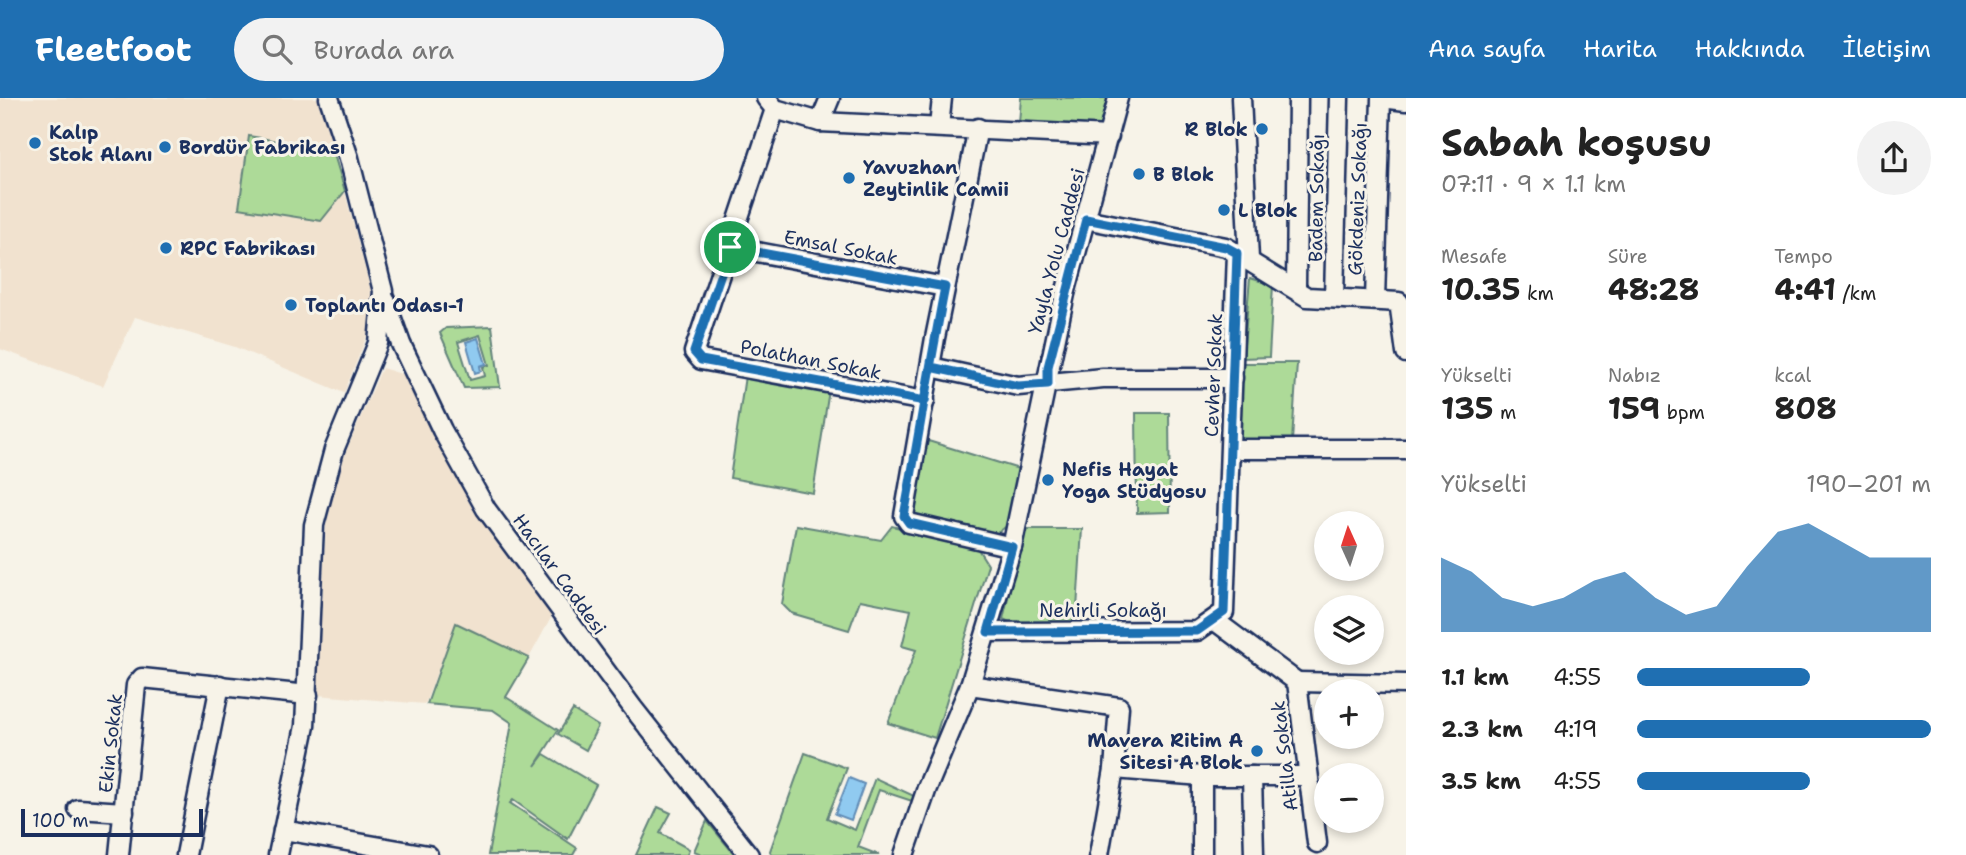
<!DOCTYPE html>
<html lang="tr">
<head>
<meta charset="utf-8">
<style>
	:root { --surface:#fff; --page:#f2f2f2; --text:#222; --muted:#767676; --accent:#1f6fb2 }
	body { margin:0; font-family:"Shantell Sans",sans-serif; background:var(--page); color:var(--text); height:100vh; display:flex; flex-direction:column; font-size:26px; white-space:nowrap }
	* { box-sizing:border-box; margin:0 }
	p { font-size:23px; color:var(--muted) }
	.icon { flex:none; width:38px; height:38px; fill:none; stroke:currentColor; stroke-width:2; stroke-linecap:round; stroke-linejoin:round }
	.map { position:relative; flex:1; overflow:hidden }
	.side { display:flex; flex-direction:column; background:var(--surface); width:560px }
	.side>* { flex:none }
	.needle { width:46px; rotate:357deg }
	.buttons { position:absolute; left:1314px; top:413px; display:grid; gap:14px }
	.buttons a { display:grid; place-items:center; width:70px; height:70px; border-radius:50%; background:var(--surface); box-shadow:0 4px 10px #0003; font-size:35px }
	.scale { position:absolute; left:21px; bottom:18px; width:182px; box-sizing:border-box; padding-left:7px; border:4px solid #1b2f5e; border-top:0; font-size:19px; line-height:24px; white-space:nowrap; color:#1b2f5e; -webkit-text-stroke:5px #f7f3e8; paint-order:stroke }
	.pin { position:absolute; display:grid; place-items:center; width:60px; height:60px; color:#fff; margin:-30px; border:4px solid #fff; border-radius:50%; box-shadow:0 2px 7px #0007 }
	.round { display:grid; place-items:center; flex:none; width:74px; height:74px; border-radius:37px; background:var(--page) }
	.overview { display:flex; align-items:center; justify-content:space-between; height:119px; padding:0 35px }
	h1 { font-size:38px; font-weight:700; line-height:52px }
	.stats { display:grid; grid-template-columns:repeat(3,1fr); gap:10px; height:119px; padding:7px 35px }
	.stats div { display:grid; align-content:center }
	.stats b { font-size:30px; font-weight:700 }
	.stats small { font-size:19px; font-weight:400 }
	.stats p { font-size:19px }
	.chart { height:196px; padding:14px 35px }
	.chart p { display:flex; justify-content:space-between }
	.chart svg { width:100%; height:126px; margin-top:7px; fill:var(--accent); opacity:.7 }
	ul { padding:0 35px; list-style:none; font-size:23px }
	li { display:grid; grid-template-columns:112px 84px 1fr; align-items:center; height:52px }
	li i { height:18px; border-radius:9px; background:var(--accent) }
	header { display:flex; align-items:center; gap:42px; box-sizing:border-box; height:98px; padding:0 35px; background:var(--accent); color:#fff }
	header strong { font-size:33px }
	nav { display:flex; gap:38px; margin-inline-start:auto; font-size:24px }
	.search { width:490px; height:63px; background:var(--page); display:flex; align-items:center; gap:18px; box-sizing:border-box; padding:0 24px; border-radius:38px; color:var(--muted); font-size:26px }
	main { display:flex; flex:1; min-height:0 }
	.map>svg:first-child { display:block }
</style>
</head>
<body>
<header>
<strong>Fleetfoot</strong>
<div class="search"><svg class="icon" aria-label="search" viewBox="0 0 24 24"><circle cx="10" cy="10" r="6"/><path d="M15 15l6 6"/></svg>Burada ara</div>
<nav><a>Ana sayfa</a><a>Harita</a><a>Hakkında</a><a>İletişim</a></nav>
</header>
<main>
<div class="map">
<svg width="1406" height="757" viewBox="0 0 1406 757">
	<rect width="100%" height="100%" fill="#f7f3e8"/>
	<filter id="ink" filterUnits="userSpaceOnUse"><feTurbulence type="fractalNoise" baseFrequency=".0143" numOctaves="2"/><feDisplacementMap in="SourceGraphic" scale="14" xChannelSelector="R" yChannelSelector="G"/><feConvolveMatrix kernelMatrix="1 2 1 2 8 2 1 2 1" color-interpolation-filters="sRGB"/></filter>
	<g filter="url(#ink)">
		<!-- built -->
		<g fill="#f1e2cf">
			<polygon points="0,0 320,0 370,189 374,220 344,295 235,249 135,219 103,288 0,251"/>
			<polygon points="382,270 408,278 479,417 552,518 529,560 456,525 425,606 317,597 326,428 337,374"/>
		</g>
		<!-- green -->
		<g fill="#adda98" stroke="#64847b" stroke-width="2" fill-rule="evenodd">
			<polygon points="1021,0 1109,0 1103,27 1098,31 1019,25"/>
			<polygon points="249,38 333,53 345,93 321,123 239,110"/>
			<polygon points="1250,180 1273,187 1269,259 1243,260"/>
			<path d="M 492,228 L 500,289 L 464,290 L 440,235 L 446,230 ZM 480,237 L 489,267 L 483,269 L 485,278 L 470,282 L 458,244 Z"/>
			<polygon points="1238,265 1297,265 1292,343 1240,344"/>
			<polygon points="745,278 829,292 813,395 730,380"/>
			<polygon points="1136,315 1169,315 1170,414 1137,415"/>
			<polygon points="925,342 1022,372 1008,427 991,440 914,422 910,411"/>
			<polygon points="796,427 881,442 892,428 976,448 988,467 935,640 888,625 916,552 902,548 911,512 860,502 849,532 791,515 782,506"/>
			<polygon points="1024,431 1082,431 1076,527 1014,526 1003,521"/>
			<polygon points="456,525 529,560 506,599 558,632 535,668 544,656 596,687 568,741 513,702 510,705 577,750 573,757 488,757 512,625 493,612 427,606"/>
			<polygon points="573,612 598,628 586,652 558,636"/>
			<polygon points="805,655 847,670 827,720 855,732 875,680 914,698 912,703 879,692 858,749 879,757 772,757 770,753"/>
			<polygon points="658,709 671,715 660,735 689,751 687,757 636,757"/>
			<polygon points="707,723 735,757 704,757 694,753"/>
		</g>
		<!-- water -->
		<g fill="#90caf0" stroke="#618cb6" stroke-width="2">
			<polygon points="478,240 486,266 480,268 481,273 475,275 466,244"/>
			<polygon points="849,680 864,686 851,722 835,716"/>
		</g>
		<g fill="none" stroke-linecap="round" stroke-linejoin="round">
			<defs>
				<g id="minor">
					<polyline points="766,0 775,11 820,24 1109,38"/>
					<polyline points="1241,0 1249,161"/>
					<polyline points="1382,0 1406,3"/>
					<polyline points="775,11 694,254 701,262 925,303"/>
					<polyline points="820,24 830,0"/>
					<polyline points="939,29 942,0"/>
					<polyline points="978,30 935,240 904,418 909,425 1012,449"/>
					<polyline points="1085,121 1226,149 1307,199 1399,204 1406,255"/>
					<polyline points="730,149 945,189"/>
					<polyline points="1296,189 1298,0"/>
					<polyline points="1334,200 1339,0"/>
					<polyline points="385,201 401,246 442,332 486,411 633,610 749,757"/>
					<polyline points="1375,202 1381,0"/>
					<polyline points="931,269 1018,288 1103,280 1233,280"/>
					<polyline points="1232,351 1406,351"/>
					<polyline points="1214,522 1297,584 1317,745"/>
					<polyline points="988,534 1197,533 1224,514 1237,154"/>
					<polyline points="1297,584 1406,586"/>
					<polyline points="970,587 1119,609 1114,671 1099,757"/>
					<polyline points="1114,671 1202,678 1307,678"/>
					<polyline points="1252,678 1254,757"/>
					<polyline points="78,711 124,714"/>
					<polyline points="283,732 428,757"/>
					<polyline points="119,757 136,587 142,580 308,597"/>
					<polyline points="186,757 220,587"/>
					<polyline points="278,757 305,628 314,427 334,352 378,245 383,193 349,60 329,0"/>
					<polyline points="904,757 927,690 970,587 1012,449 1065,196 1118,0"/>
					<polyline points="1202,757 1202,678"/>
				</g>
			</defs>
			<!-- minor casing -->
			<use href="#minor" stroke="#1b2f5e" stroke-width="23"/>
			<!-- minor -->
			<use href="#minor" stroke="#f7f3e8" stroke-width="18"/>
		</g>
	</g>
	<g fill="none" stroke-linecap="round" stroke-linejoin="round" filter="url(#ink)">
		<defs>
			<path id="route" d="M 730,149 L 945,189 C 930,265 918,342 904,418 L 909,425 L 1012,449 L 988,534 L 1197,533 L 1224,514 L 1237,155 L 1226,149 L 1086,121 L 1048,269 L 1048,286 L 1018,288 L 931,269 L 925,303 L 701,262 L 694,254 L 730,149"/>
		</defs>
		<!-- route casing -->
		<use href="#route" stroke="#fff" stroke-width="14"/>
		<!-- route -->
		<use href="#route" stroke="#1f6fb2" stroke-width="9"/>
	</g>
	<!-- markers -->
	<g fill="#1f6fb2" stroke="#f7f3e8" stroke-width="2.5">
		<circle cx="1262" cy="31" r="7"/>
		<circle cx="35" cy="45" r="7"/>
		<circle cx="165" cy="49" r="7"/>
		<circle cx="1139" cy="76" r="7"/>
		<circle cx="849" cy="80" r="7"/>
		<circle cx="1224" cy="112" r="7"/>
		<circle cx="166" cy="150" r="7"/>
		<circle cx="291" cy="207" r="7"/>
		<circle cx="1048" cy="382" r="7"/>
		<circle cx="1257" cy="653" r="7"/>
	</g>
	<g text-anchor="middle" stroke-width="6" stroke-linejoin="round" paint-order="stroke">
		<!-- poi labels -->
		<g font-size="19" font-weight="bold" fill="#1b2f5e" stroke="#f7f3e8" text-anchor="start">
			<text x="1248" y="38" text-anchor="end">R Blok</text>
			<text x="49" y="41">Kalıp<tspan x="49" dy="22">Stok Alanı</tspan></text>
			<text x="179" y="56">Bordür Fabrikası</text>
			<text x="863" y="76">Yavuzhan<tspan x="863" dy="22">Zeytinlik Camii</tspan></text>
			<text x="1153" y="83">B Blok</text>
			<text x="1238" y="119">L Blok</text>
			<text x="180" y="157">RPC Fabrikası</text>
			<text x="305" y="214">Toplantı Odası-1</text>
			<text x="1062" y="378">Nefis Hayat<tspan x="1062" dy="22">Yoga Stüdyosu</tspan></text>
			<text x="1243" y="649" text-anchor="end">Mavera Ritim A<tspan x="1243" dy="22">Sitesi A Blok</tspan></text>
		</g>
		<!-- street labels -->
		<g font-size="19" fill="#1b2f5e" stroke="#f7f3e8">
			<text transform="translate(1316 100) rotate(-89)" y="7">Badem Sokağı</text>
			<text transform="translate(1357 101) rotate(-88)" y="7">Gökdeniz Sokağı</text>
			<text transform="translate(841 149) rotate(11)" y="7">Emsal Sokak</text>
			<text transform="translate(1056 153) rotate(-75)" y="7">Yayla Yolu Caddesi</text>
			<text transform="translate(811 261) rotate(11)" y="7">Polathan Sokak</text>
			<text transform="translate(1213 277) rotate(-88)" y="7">Cevher Sokak</text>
			<text transform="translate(560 476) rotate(54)" y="7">Hacılar Caddesi</text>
			<text x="1103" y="519">Nehirli Sokağı</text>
			<text transform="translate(110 645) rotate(-84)" y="7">Ekin Sokak</text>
			<text transform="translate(1284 658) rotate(-97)" y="7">Atilla Sokak</text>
		</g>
	</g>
</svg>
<div class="buttons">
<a><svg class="needle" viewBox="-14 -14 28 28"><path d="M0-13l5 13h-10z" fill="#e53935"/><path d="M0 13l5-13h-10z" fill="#767676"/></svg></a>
<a><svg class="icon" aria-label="layers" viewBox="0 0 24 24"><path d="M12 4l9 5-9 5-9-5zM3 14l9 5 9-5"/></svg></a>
<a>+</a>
<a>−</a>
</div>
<div class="scale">100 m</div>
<div class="pin" style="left:730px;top:149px;background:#1e9e55"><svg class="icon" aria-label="arrive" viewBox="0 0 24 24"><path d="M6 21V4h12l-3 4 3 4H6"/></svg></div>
</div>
<section class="side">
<div class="overview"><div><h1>Sabah koşusu</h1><p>07:11 · 9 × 1.1 km</p></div><a class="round"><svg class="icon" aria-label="share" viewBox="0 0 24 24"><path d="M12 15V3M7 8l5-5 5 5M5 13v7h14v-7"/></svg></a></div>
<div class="stats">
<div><p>Mesafe</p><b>10.35<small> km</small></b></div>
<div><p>Süre</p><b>48:28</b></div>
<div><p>Tempo</p><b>4:41<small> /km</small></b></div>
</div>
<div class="stats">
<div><p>Yükselti</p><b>135<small> m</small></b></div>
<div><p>Nabız</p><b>159<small> bpm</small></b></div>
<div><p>kcal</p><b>808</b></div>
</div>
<div class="chart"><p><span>Yükselti</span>190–201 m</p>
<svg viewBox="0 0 160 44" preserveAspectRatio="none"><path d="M0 44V18L10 23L20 32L30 35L40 32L50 26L60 23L70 32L80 38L90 35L100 21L110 9L120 6L130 12L140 18L150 18L160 18V44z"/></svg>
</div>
<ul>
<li><b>1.1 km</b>4:55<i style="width:59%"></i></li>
<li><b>2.3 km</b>4:19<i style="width:100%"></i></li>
<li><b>3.5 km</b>4:55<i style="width:59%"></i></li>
</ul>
</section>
</main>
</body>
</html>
